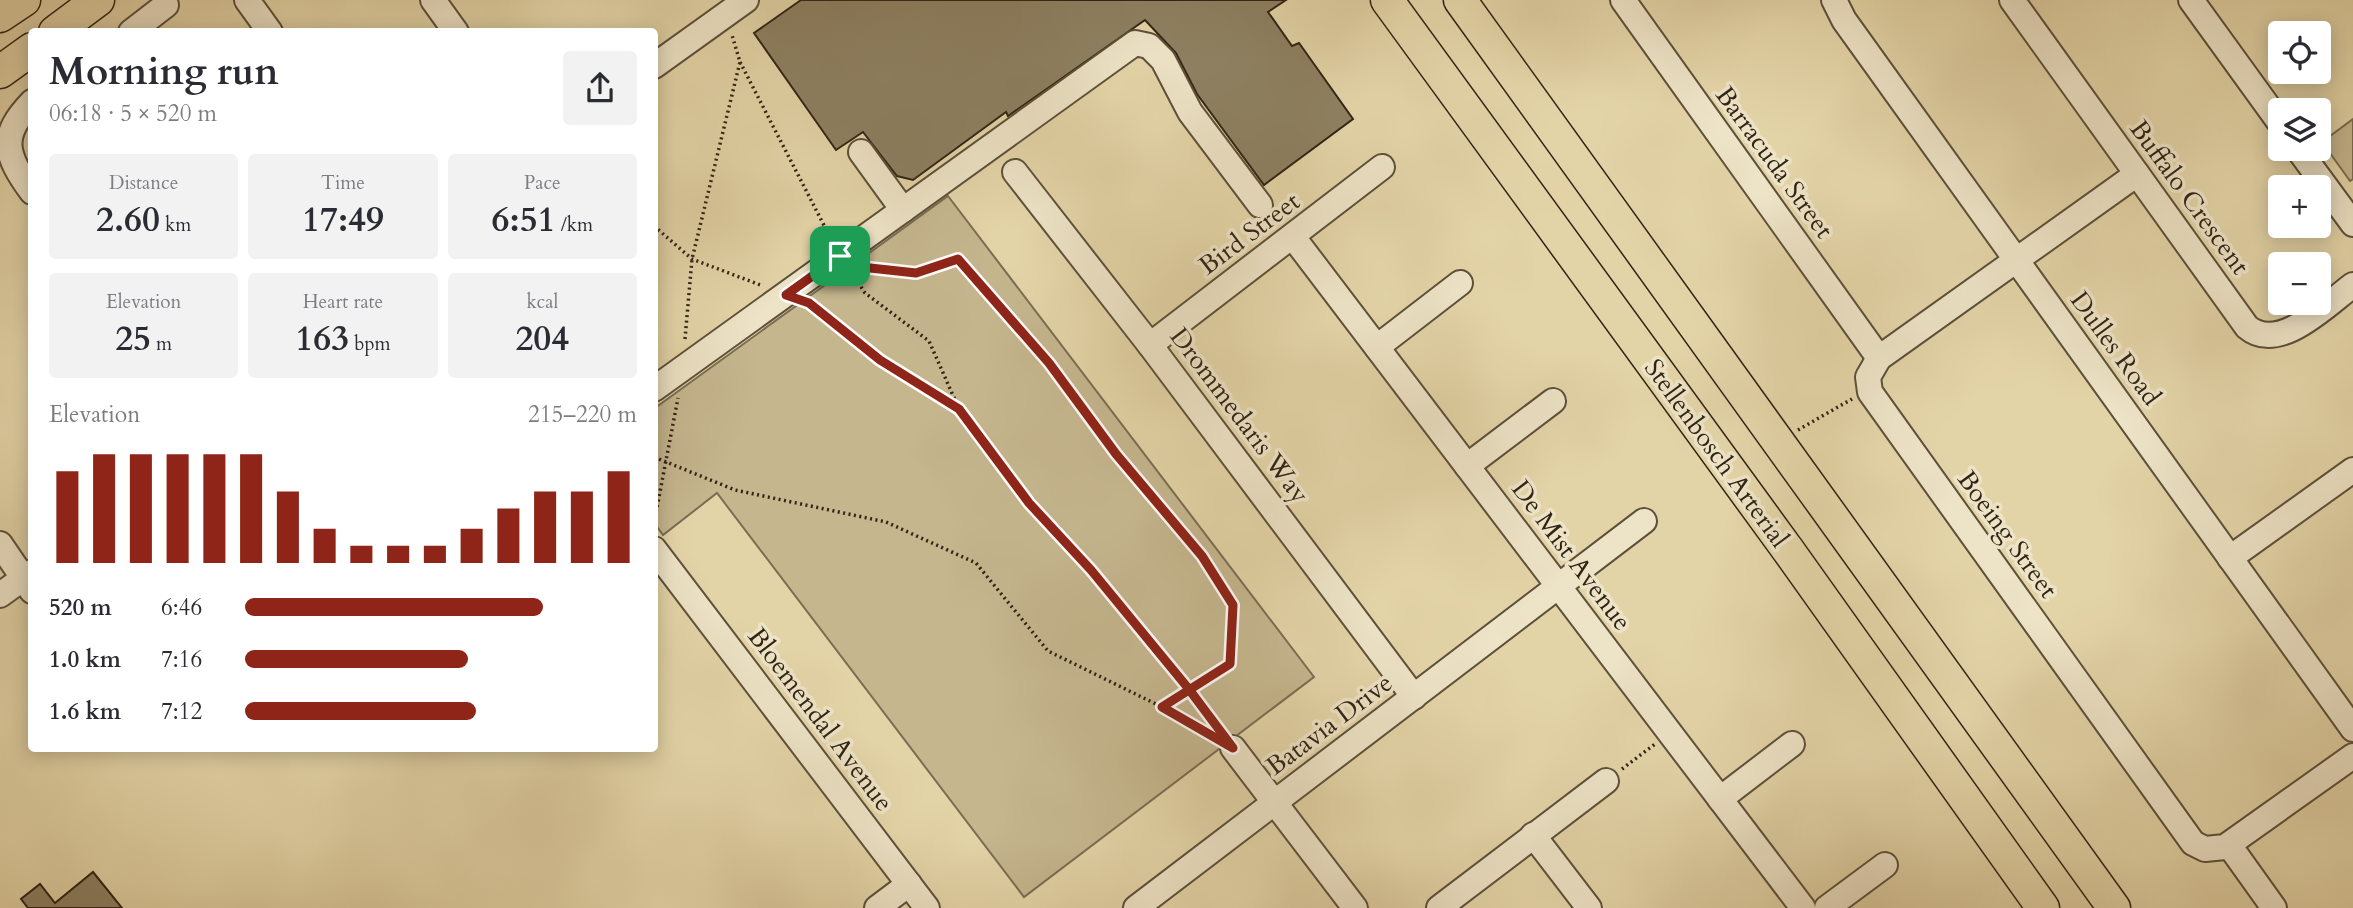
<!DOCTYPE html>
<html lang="en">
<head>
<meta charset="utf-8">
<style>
	:root { --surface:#fff; --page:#f2f2f3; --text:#2b2b33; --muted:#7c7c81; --accent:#8f2418 }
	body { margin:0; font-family:Cardo,serif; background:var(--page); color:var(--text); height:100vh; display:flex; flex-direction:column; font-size:26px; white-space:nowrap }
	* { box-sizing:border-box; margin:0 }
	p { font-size:23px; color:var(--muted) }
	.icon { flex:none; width:38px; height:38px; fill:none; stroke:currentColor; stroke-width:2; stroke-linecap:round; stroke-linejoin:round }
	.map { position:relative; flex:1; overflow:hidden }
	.details { position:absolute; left:28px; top:28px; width:630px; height:724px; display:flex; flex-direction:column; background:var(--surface); border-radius:7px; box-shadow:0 4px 18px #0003 }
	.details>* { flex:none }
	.fabs { position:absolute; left:2268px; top:21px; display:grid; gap:14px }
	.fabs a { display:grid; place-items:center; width:63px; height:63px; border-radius:7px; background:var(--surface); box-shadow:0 4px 18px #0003; font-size:35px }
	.pin { position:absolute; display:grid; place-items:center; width:60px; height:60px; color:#fff; margin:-30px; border-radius:14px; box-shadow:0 4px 10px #0006 }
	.round { display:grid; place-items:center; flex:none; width:74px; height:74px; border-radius:7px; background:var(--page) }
	.head { display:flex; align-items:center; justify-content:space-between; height:119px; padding:0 21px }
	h1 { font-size:38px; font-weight:600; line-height:52px }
	.figures { display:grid; grid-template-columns:repeat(3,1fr); gap:10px; height:119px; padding:7px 21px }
	.figures div { display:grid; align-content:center; border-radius:7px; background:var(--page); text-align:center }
	.figures b { font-size:35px; font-weight:600 }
	.figures small { font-size:19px; font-weight:400 }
	.figures p { font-size:19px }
	.chart { height:196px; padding:14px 21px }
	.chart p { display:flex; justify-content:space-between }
	.chart svg { width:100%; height:126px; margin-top:7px; stroke:var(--accent); stroke-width:6 }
	ul { padding:0 21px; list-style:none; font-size:23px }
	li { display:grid; grid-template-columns:112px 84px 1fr; align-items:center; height:52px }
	li i { height:18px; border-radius:9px; background:var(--accent) }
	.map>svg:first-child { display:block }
</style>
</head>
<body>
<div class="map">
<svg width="2353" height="908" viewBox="0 0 2353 908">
	<rect width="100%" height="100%" fill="#e3d4a7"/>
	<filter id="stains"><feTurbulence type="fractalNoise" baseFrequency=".00286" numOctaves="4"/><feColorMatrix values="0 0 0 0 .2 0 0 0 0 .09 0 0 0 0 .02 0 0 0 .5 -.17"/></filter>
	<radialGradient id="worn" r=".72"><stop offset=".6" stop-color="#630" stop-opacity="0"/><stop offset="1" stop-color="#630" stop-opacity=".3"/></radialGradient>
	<!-- green -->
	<g fill="#c5b68e" stroke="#7a6d52" stroke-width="2">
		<polygon points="2353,119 2353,179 2350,181 2322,142"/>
		<polygon points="948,196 1314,677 1024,897 717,493 663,535 655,524 655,408"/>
	</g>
	<!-- building -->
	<g fill="#8d8061" stroke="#302415" stroke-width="2">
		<polygon points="801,0 1286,0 1268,12 1292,46 1299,43 1353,119 1264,185 1197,94 1176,53 1145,20 1008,116 1006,112 913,180 897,176 863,132 836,150 754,33"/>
		<polygon points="93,872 122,908 28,908 21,899 40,884 55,903"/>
	</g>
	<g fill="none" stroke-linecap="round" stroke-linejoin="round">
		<defs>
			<g id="minor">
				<polyline points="247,0 270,32"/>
				<polyline points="433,0 456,32"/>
				<polyline points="1623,0 1879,358"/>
				<polyline points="1834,0 1844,20 2353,729"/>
				<path d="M 2012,0 L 2247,327 C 2279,354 2326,305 2353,285"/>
				<polyline points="2191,0 2280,123"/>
				<polyline points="131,32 166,5"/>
				<polyline points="654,66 746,0"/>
				<path d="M 32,102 C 0,135 4,154 32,192"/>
				<polyline points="2298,149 2353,224"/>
				<polyline points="861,152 903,210"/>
				<polyline points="1015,172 1150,345 1414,697"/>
				<polyline points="2137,174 1879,358 1868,377 1870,392 2193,843 2205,849 2225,847 2353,756"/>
				<polyline points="1293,237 1803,908"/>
				<polyline points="1150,345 1382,167"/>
				<polyline points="1377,347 1460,283"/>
				<polyline points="654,389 1135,43 1149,46 1163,60 1190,112 1260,205"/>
				<polyline points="1467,466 1553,401"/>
				<polyline points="0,544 32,591"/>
				<polyline points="654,549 927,908"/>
				<polyline points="2230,558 2353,470"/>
				<polyline points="0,595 32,572"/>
				<polyline points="1233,748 1355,908"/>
				<polyline points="1720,799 1792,744"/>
				<polyline points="1533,835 1589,908"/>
				<polyline points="2229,845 2274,908"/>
				<polyline points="877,908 909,884"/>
				<polyline points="1136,908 1644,521"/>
				<polyline points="1439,908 1606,781"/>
				<polyline points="1827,908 1885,865"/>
			</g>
			<g id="major">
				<polyline points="1387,0 1788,550 2043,908"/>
				<polyline points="1460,0 2114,908"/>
				<polyline points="0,16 24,0"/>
				<polyline points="55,32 98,0"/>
				<polyline points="0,72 32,49"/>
			</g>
		</defs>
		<!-- minor casing -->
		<use href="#minor" stroke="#5d503a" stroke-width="28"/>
		<!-- major casing -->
		<use href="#major" stroke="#302415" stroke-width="35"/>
		<!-- path -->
		<g stroke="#302415" stroke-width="3.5" stroke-dasharray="2 3.5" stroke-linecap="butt">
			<polyline points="740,62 830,237"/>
			<polyline points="654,226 692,259 763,286"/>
			<polyline points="860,266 916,273 958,259 1049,363 1116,454 1202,556 1233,605 1230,664 1162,707"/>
			<polyline points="852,273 865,293 929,341 959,409 1029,503 1091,570 1221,732"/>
			<polyline points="810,303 880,360 957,408"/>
			<polyline points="685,339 692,259 740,62 732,35"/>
			<polyline points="1798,430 1852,399"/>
			<polyline points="654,457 735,490 886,522 976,563 1048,651 1162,707 1215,738"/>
			<polyline points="654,523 678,398"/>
			<polyline points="1622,769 1655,744"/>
		</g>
		<!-- minor -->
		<use href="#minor" stroke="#ede3c6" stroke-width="24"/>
		<!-- major -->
		<use href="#major" stroke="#e3d4a7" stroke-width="32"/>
	</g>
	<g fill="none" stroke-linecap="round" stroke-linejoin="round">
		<defs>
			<polyline id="route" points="840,256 786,295 809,303 880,360 959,409 1029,503 1091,570 1188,688 1233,748 1162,707 1230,664 1233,605 1202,556 1116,454 1049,363 958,259 916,273 861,267 840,256"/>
		</defs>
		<!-- route casing -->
		<use href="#route" stroke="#fff" stroke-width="14"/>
		<!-- route -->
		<use href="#route" stroke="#8f2418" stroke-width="9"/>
	</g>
	<g text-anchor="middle" stroke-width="7" stroke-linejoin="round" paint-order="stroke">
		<!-- street labels -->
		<g font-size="26" fill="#302415" stroke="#ede3c6">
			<text transform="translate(1775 162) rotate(54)" y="9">Barracuda Street</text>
			<text transform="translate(2190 197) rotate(54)" y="9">Buffalo Crescent</text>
			<text transform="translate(1249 233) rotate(-37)" y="9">Bird Street</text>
			<text transform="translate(2116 348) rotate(54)" y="9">Dulles Road</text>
			<text transform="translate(1240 415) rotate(53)" y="9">Drommedaris Way</text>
			<text transform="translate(1717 453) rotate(54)" y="9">Stellenbosch Arterial</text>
			<text transform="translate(2008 534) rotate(54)" y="9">Boeing Street</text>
			<text transform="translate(1572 555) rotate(53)" y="9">De Mist Avenue</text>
			<text transform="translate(821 719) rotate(53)" y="9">Bloemendal Avenue</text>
			<text transform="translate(1329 724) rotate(-37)" y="9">Batavia Drive</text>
		</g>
	</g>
	<rect width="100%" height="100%" filter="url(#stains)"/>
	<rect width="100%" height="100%" fill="url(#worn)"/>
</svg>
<div class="fabs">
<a><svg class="icon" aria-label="locate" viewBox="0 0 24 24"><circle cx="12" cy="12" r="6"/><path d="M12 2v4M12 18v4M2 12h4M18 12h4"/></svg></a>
<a><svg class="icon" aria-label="layers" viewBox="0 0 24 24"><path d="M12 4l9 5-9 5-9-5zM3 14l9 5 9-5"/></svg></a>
<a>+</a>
<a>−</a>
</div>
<div class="pin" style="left:840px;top:256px;background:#1e9e55"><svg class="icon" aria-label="arrive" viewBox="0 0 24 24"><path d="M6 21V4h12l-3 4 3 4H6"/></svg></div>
<section class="details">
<div class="head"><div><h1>Morning run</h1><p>06:18 · 5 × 520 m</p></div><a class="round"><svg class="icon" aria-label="share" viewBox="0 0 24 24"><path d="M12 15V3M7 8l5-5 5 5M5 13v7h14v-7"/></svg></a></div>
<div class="figures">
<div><p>Distance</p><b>2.60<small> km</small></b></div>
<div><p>Time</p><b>17:49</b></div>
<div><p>Pace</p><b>6:51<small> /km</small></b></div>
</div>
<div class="figures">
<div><p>Elevation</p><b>25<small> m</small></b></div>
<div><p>Heart rate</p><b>163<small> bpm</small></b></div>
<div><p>kcal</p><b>204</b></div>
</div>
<div class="chart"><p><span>Elevation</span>215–220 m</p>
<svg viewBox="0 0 160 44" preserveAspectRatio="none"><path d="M5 44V12M15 44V6M25 44V6M35 44V6M45 44V6M55 44V6M65 44V19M75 44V32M85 44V38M95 44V38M105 44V38M115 44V32M125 44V25M135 44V19M145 44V19M155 44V12"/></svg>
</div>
<ul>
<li><b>520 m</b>6:46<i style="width:76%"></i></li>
<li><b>1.0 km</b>7:16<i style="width:57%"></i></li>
<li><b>1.6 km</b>7:12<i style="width:59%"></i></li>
</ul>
</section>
</div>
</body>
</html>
